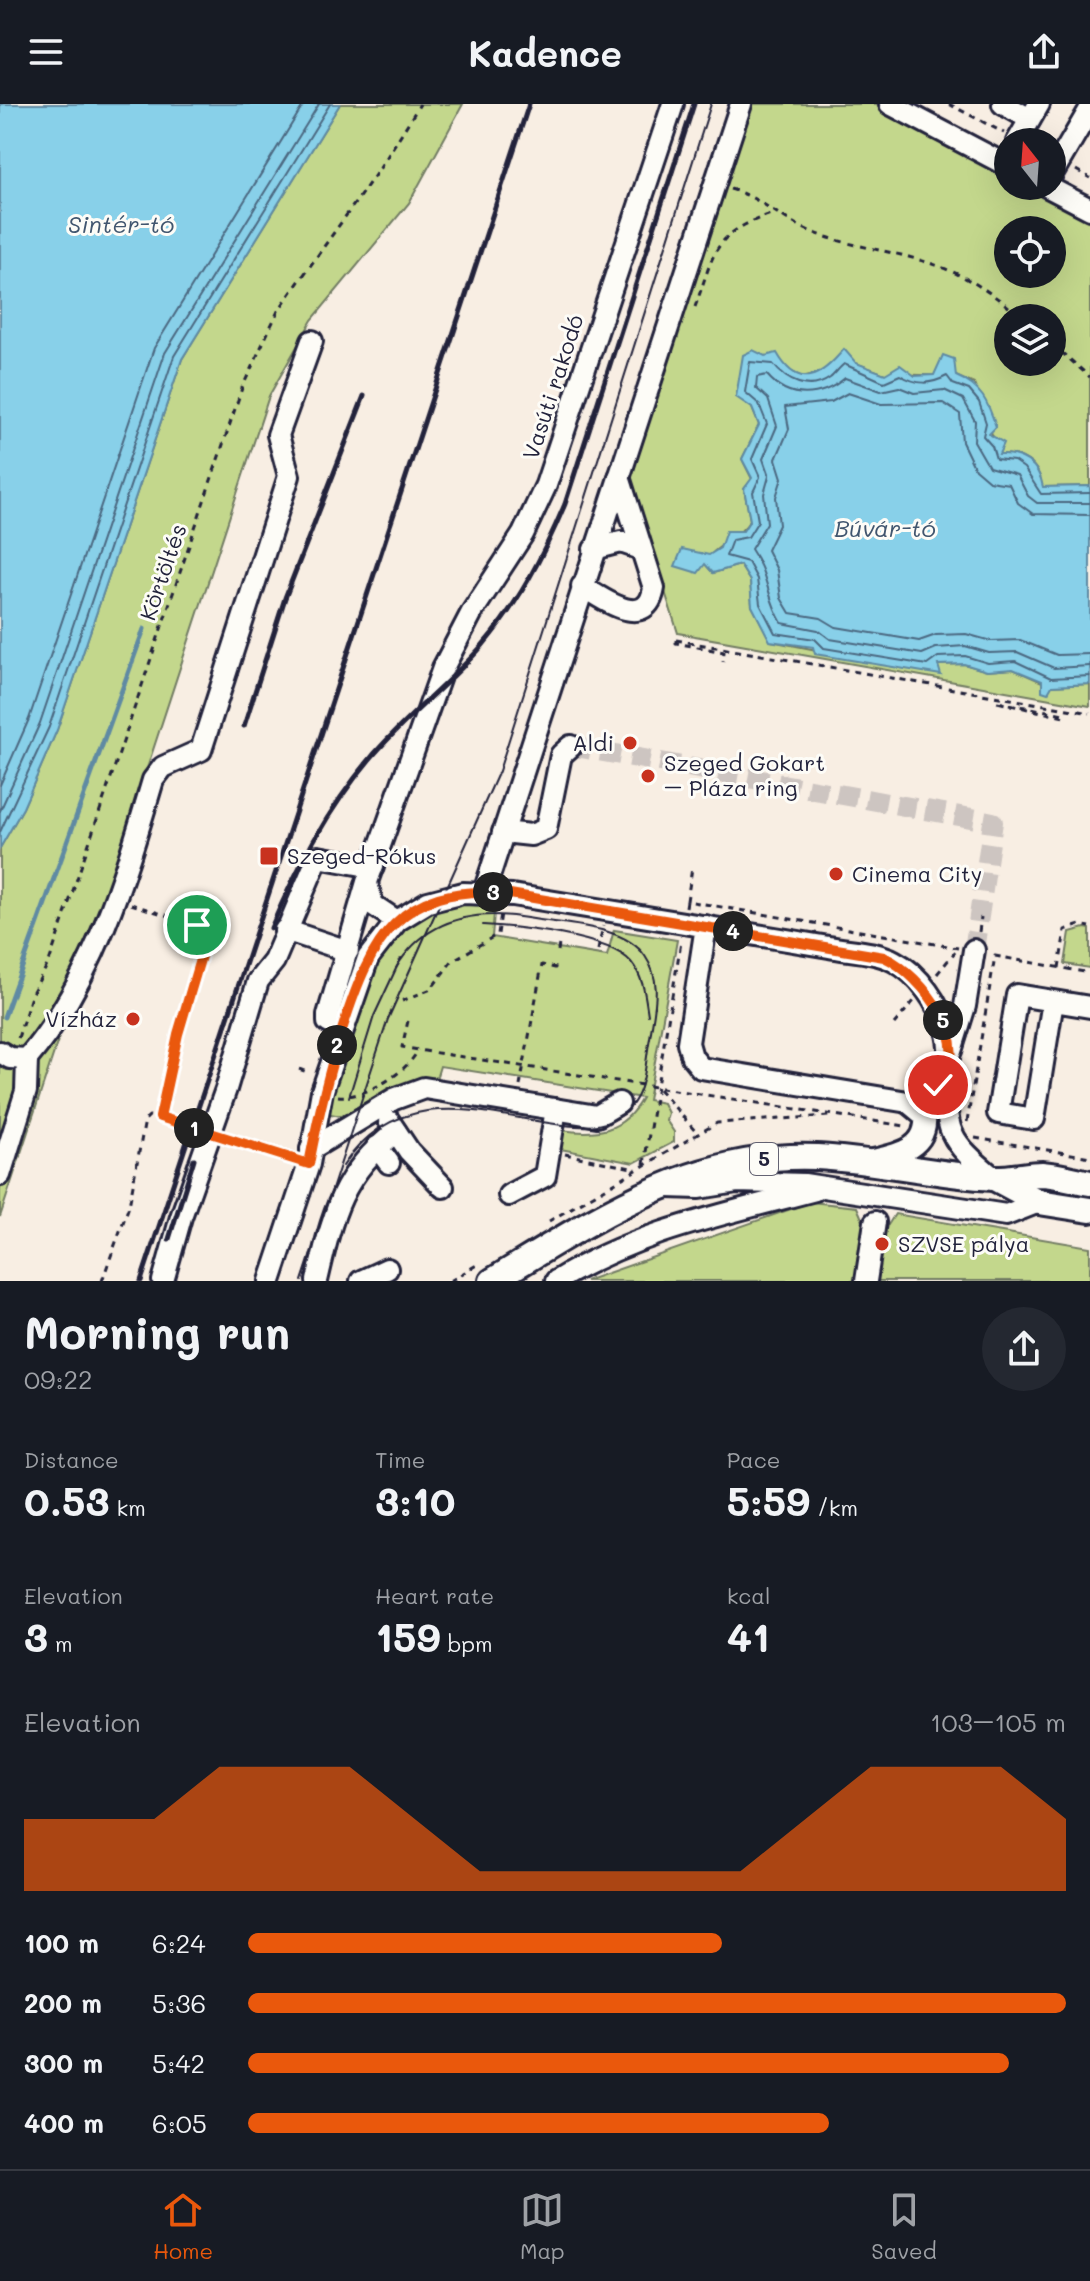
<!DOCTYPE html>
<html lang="en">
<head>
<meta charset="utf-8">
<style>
	:root { --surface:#171b24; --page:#242831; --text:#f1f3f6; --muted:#9ea1a6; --line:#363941; --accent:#ea580c }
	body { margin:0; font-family:Mali,sans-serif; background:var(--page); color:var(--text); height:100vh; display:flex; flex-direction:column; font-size:30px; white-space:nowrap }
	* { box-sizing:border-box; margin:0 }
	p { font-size:26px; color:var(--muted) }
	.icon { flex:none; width:44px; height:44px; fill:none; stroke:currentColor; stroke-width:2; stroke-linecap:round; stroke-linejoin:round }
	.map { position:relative; height:1177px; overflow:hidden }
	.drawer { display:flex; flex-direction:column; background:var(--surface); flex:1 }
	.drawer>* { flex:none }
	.needle { width:52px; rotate:343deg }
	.controls { position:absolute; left:994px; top:24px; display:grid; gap:16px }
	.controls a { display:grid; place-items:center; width:72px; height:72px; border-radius:50%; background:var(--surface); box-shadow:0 8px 32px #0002; font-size:40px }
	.pin { position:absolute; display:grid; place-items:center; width:68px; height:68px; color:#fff; margin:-34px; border:4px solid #fff; border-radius:50%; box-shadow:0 2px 8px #0007 }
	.km { position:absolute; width:40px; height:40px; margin:-20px; border-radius:50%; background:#222; color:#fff; font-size:22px; line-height:40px; text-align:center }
	.round { display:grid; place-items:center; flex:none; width:84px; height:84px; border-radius:42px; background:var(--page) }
	.overview { display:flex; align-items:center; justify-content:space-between; height:136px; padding:0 24px }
	h1 { font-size:44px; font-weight:800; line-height:60px }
	.metrics { display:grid; grid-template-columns:repeat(3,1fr); gap:12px; height:136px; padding:8px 24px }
	.metrics div { display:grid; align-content:center }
	.metrics b { font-size:40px; font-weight:800 }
	.metrics small { font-size:22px; font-weight:400 }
	.metrics p { font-size:22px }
	.chart { height:224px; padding:16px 24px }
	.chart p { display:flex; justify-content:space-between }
	.chart svg { width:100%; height:144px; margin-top:8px; fill:var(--accent); opacity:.7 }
	ul { padding:0 24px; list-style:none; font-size:26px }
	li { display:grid; grid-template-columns:128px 96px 1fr; align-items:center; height:60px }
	li i { height:20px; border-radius:10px; background:var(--accent) }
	header { display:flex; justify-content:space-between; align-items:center; height:104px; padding:0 24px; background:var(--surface); font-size:36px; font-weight:800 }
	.tabs { display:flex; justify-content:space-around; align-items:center; height:112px; border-top:2px solid var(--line); background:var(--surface); font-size:22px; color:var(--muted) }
	.tabs a { display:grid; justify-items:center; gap:4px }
	.tabs .current { color:var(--accent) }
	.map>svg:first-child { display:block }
</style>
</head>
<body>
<header><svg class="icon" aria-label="menu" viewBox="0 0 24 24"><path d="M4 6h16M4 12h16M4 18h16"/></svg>Kadence<svg class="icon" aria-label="share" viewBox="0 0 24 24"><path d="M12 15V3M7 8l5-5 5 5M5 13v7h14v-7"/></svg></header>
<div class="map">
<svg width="1090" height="1177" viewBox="0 0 1090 1177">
	<rect width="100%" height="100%" fill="#f8eee3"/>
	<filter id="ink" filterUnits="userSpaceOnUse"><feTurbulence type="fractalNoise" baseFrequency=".0125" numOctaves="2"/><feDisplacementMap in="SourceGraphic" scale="16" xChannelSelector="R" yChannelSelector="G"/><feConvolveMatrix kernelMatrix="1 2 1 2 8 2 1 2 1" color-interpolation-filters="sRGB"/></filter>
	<g filter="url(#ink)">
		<!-- green -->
		<g fill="#c3d78c" stroke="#727c64" stroke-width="2" fill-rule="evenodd">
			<polygon points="340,0 463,0 409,99 312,216 269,292 0,1113 0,744 23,704 57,626 182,255"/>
			<path d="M 741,0 L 890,0 L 1008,62 L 1008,82 L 1046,82 L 1090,105 L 1090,382 L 1042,383 C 1040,359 1021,349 999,350 L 974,280 L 956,272 L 885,270 L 856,259 L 802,273 L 786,265 L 752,304 L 759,321 L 742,355 L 752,375 L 744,385 L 750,416 C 739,435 713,441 705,460 L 713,469 L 740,461 L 750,477 L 752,502 L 771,537 L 940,570 L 937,561 L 964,560 L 987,567 L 1013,565 L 1051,582 L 1090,580 L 1090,602 L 678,529 L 629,373 ZM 1008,126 L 1052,126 L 1052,170 L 1008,170 ZM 1008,214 L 1052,214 L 1052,258 L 1008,258 Z"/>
			<path d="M 495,797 L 492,833 L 607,852 L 614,826 L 677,836 L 648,996 L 663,999 L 668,1009 L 666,1016 L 674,1028 L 674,1038 L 634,1059 L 555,1044 L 561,1026 C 596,1031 623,1029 642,994 L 440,962 L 436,975 L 402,980 L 350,1014 L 326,1009 C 348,936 367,814 458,799 C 470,797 483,798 495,797 Z"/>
			<polygon points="1085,824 1090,825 1090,864 1065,860 1070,828"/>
			<polygon points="811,1098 857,1103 863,1117 888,1121 895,1110 1090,1143 1090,1177 585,1177"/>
		</g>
		<!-- water -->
		<g fill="#88d0e9" stroke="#5f8aa3" stroke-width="2">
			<polygon points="0,0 340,0 182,255 57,626 23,704 0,744"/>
			<path d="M 844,245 L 856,259 L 885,270 L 900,261 L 915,272 L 934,271 L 943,251 L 954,255 L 956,272 C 982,283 988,298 996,323 L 989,330 L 1004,339 L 999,350 C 1021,349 1039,359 1043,383 L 1090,382 L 1090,580 L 1052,582 L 1048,589 L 1042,587 L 1042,577 L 1013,565 L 987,567 L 964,560 L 938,561 L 941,571 L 815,550 L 813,543 L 770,537 L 752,502 L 750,477 L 740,461 L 713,469 L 705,460 L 698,469 L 675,462 L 682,445 L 709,451 L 720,444 L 726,427 L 743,427 L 750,416 L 744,385 L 752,374 L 742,355 L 759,321 L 752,304 L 736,293 L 743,251 L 753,246 L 765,252 L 777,249 C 799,288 822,272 844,245 Z"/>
		</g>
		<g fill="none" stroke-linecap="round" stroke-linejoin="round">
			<!-- shore -->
			<g stroke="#4b6881" stroke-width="2">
				<path d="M 1090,389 L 1041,390 L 1024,364 L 1014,357 L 996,355 L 992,342 L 983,332 L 986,319 L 979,298 L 969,286 L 953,280 L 947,272 C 930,281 917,281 900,271 L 884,278 L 844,260 C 839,264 835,270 830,274 C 809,289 786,277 773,260 L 750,258 L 745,288 L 759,300 L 767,320 L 752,355 L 760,373 L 753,388 L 758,417 L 748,433 L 732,436 L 726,452 L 748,458 L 757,475 L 760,500 L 775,529 L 815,535 L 824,544 L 927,561 L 938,553 L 965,552 L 988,559 L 1015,557 L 1051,574 L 1090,572"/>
				<path d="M 1090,399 L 1037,399 L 1028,392 L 1017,371 L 989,363 L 974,337 L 975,317 L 963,295 L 944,286 L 914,289 L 899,283 L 881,287 L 845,274 C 821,294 789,297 767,271 L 757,273 L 756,284 L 768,295 L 777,322 L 763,355 L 769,372 L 764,390 L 767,419 L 751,445 C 768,469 767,495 782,519 L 818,526 L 830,535 L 922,550 L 936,544 L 965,542 L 989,549 L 1017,548 L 1054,564 L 1090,562"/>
				<polyline points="1090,411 1033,410 1018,399 1009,380 989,377 975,365 962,338 960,310 943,299 881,300 848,289 831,298 785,303 789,325 776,355 782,374 776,393 779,421 767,446 777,466 781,494 790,509 821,514 836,523 919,537 936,531 966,530 991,537 1020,536 1057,551 1090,550"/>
				<polyline points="0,681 29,615 154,244 304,0"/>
				<polyline points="0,707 40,619 165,249 319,0"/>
				<polyline points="0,728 49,623 174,252 330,0"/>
			</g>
			<!-- stream -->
			<polyline stroke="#5f8aa3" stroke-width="5" points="4,913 144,525"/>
			<!-- minor-tunnel -->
			<polyline stroke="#cdc5c1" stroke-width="20" stroke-dasharray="20 10" stroke-linecap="butt" points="571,642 993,718 974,846"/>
			<defs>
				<g id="minor">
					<polyline points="890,0 1008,62"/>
					<polyline points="1003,0 1030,15"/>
					<polyline points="1017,38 1039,0"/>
					<polyline points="1052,70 1090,5"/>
					<polyline points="1046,82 1090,105"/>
					<polyline points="594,445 621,438 641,445"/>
					<path d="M 582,482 C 602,495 647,528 654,484 L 619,373"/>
					<polyline points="503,728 531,731 546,725 561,651 571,642"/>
					<polyline points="367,780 373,801 397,817"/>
					<polyline points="484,788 741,0"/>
					<polyline points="285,826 348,847"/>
					<polyline points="1053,897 1034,1015 998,1009 1017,891 1090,903"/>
					<polyline points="342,925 328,918 328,911 367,778 443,564 472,508 523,430 546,381 673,0"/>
					<polyline points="951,947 965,902 974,846"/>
					<polyline points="0,948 10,954 27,955"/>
					<path d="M 948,968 C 943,1027 949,1037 994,1074"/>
					<polyline points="389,1017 409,1047 443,1083"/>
					<polyline points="377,1043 389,1059"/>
					<polyline points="311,1045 394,995 424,984 597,1012 619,999"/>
					<path d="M 873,1056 C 899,1050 928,1044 925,1012 L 908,998"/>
					<path d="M 0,1071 L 26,987 L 27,955 C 94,876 124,774 153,676 L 163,663 L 201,646 L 289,372 L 278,331 L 312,237"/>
					<polyline points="668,1083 699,1084 737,1078 804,1080 1006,1111 1039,1098"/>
					<polyline points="509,1091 545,1072 556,1005"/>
					<polyline points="163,1177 181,1113 226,985 258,877 274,857 318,753 373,763"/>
					<path d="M 270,1177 L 309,1060 L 322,987 L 368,854 L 397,817 L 428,798 L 463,789 L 512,791 L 684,819 C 732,827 780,835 829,843 C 850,847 875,847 894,857 C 943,882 982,980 908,998 L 701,964 L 692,953 L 688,939 L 706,822"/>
					<path d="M 317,1177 C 332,1112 341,1070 396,1028"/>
					<polyline points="361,1177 387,1165"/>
					<path d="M 556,1177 C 635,1128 725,1110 815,1086"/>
					<polyline points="866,1177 875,1118"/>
				</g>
				<g id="major">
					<polyline points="994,1074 1039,1098 1090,1106"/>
					<path d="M 492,1177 C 593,1116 693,1047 817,1053 C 876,1056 934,1071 993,1074 C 1009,1075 1026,1070 1042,1070 C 1058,1071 1074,1076 1090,1079"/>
				</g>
			</defs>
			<!-- minor casing -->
			<use href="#minor" stroke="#22223b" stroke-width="26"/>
			<!-- major casing -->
			<use href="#major" stroke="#22223b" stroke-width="30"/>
			<!-- path -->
			<g stroke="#22223b" stroke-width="3" stroke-dasharray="6 6" stroke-linecap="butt">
				<polyline points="949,0 1004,29"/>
				<polyline points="1076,66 1090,74"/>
				<path d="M 730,85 C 760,93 782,116 812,128 C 848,142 889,146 926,158 C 963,169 993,189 1022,214"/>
				<path d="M 695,203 C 716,145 712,130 774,109"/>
				<polyline points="1052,240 1090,273"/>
				<polyline points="676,536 1090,609"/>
				<polyline points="676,536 676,539 724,548 723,557"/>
				<polygon points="997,598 1064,610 1064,613"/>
				<polyline points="687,797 692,764"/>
				<polyline points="131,800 209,825 178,930 160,1013 194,1024"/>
				<polyline points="686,803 687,797 958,844"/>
				<polyline points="979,828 981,813"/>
				<polyline points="598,846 603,822"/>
				<polyline points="558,847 559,840"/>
				<polyline points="1059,864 1065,826 1080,821 1090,823"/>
				<polyline points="937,870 955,848"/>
				<polyline points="402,897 431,885 452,857 498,830 501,809"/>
				<polyline points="408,917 402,943 418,946 905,1022"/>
				<polyline points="894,920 914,897"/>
				<polyline points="18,934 32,889 49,858 242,284 278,207 380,64 420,0"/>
				<polyline points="299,965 310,969"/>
				<polyline points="520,982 542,861 555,864 556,858"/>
				<polyline points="659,985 696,1028"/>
				<path d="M 338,992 C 364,995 407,969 418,946"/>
				<polyline points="967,1018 995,852 1090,869"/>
				<polyline points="975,1034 1090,1053"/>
				<polyline points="228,1035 294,1055"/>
				<polyline points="565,1050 636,1065"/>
				<polyline points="644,1060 681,838"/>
				<polyline points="549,1117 717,1019 830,1012"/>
				<polyline points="102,1177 129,1102 145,1016 149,1012 160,1013"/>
				<polyline points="450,1177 480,1159"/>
			</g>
			<!-- minor -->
			<use href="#minor" stroke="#fdfcf7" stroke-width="20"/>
			<!-- major -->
			<use href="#major" stroke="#fdfcf7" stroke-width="24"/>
			<!-- tram -->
			<g stroke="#22223b" stroke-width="2">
				<path d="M 483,821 C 518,823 609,832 631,858 C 644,874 645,892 648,911"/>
				<polyline points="349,993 374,912 401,854"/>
				<path d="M 343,1062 C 428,932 591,1080 637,993 C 646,976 646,952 650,934 C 654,905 663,878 645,852 C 623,820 563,821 527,814 C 474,805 425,815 396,864"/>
				<polyline points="302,1177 388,915 499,667 711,0"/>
			</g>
			<!-- rail -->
			<g stroke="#22223b" stroke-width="5">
				<polyline points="244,622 285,494 364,292"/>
				<path d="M 271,824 C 297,764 327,706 370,655 C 404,614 447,582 482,542 C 519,499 543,452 565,400 L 694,0"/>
				<polyline points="169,1135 194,1055"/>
				<polyline points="141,1177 529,0"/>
			</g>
		</g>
	</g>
	<g fill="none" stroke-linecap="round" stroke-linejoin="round" filter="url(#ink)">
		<defs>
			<path id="route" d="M 197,821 L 209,825 L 178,930 L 160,1013 L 309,1060 C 318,1013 328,969 343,923 C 371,836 399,780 504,789 L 884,853 C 923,871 977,942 938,981"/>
		</defs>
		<!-- route casing -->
		<use href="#route" stroke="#fff" stroke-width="16"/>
		<!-- route -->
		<use href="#route" stroke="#ea580c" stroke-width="10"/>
	</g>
	<!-- markers -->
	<g fill="#c8321e" stroke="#fdfcf7" stroke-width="3">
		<circle cx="630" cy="639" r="8"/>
		<circle cx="648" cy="672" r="8"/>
		<rect x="259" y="742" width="20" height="20" rx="4"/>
		<circle cx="836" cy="770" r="8"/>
		<circle cx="133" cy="915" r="8"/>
		<circle cx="882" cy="1140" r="8"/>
	</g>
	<g text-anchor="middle" stroke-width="6" stroke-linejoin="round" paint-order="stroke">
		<!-- shield labels -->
		<rect fill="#fdfcf7" stroke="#646373" stroke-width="2" x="750" y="1039" width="28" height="32" rx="6"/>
		<g font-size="20" font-weight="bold" fill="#22223b">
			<text x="764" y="1062">5</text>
		</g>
		<!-- street labels -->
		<g font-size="22" fill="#22223b" stroke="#fdfcf7">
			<text transform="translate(553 283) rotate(-72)" y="8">Vasúti rakodó</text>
			<text transform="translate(163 468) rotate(-71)" y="8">Körtöltés</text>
		</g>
		<!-- poi labels -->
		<g font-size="22" fill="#22223b" stroke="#fdfcf7" text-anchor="start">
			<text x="614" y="647" text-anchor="end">Aldi</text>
			<text x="664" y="667">Szeged Gokart<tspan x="664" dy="25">– Pláza ring</tspan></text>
			<text x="287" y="760">Szeged-Rókus</text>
			<text x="852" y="778">Cinema City</text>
			<text x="117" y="923" text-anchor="end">Vízház</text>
			<text x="898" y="1148">SZVSE pálya</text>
		</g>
		<!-- water labels -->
		<g font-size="24" font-style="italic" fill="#41566f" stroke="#fdfcf7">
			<text x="121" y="129">Sintér-tó</text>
			<text x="885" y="433">Búvár-tó</text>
		</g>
	</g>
</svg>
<div class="controls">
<a><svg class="needle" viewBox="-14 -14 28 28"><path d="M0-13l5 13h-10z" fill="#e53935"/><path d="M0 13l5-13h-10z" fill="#9ea1a6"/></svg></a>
<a><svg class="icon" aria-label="locate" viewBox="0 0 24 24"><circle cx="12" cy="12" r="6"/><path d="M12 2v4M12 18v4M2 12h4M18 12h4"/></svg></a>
<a><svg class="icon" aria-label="layers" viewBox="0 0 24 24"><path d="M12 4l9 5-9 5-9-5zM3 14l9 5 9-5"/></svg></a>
</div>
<div class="pin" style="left:197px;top:821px;background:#1e9e55"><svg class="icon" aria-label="arrive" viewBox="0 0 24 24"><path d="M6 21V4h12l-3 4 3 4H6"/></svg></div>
<div class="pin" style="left:938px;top:981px;background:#d93025"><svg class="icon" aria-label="check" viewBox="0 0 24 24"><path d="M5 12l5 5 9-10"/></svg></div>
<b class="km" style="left:194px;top:1024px">1</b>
<b class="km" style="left:337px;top:941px">2</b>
<b class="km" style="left:493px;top:788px">3</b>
<b class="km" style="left:733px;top:827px">4</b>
<b class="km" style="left:943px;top:916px">5</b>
</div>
<section class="drawer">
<div class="overview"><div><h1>Morning run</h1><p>09:22</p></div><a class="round"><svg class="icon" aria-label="share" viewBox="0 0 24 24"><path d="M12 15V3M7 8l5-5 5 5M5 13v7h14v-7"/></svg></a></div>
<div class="metrics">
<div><p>Distance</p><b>0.53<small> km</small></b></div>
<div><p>Time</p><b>3:10</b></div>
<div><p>Pace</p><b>5:59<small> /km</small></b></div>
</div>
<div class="metrics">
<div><p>Elevation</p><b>3<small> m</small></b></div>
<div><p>Heart rate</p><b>159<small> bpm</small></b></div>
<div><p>kcal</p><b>41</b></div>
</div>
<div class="chart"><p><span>Elevation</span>103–105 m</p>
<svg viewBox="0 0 160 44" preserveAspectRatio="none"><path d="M0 44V22L10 22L20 22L30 6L40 6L50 6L60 22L70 38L80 38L90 38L100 38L110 38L120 22L130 6L140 6L150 6L160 22V44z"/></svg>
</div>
<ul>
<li><b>100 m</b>6:24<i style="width:58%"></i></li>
<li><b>200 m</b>5:36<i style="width:100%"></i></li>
<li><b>300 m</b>5:42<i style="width:93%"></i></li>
<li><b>400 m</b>6:05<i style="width:71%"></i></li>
</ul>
</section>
<nav class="tabs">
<a class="current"><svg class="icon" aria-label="home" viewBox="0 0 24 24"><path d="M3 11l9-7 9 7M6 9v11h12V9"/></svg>Home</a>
<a><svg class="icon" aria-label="map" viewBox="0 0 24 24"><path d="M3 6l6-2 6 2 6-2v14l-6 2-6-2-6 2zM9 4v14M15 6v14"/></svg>Map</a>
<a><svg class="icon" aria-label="saved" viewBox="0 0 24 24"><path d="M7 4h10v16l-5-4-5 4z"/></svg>Saved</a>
</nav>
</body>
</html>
